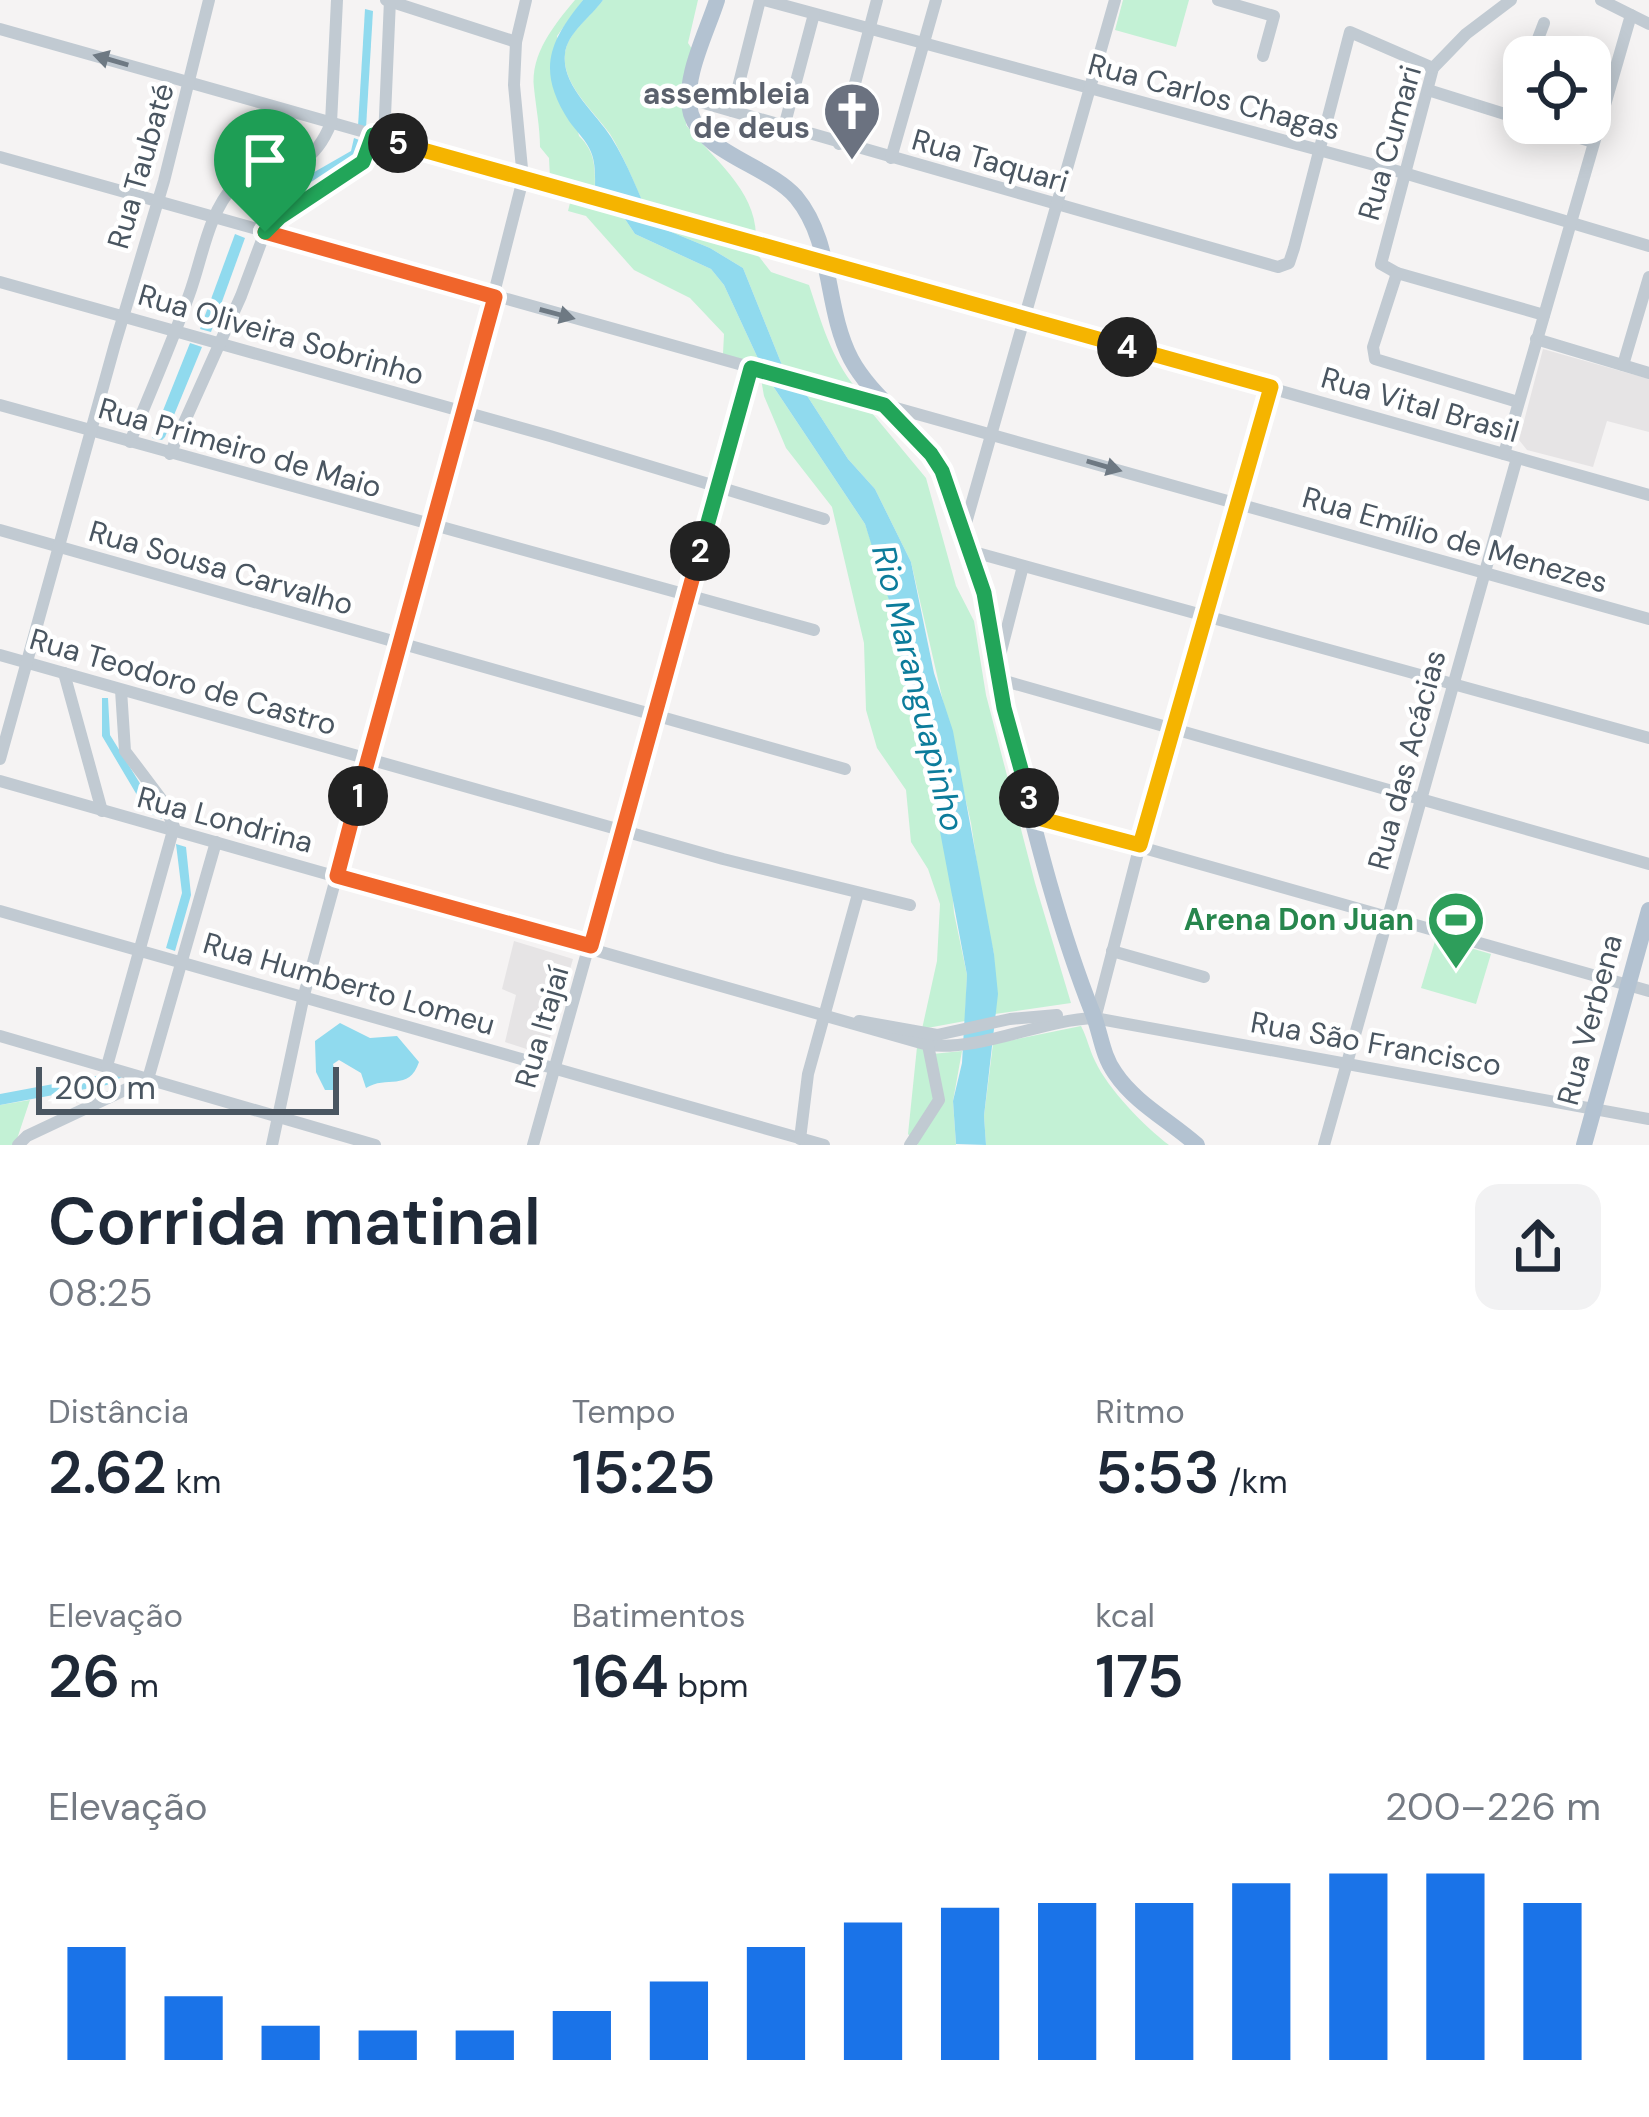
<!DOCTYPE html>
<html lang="pt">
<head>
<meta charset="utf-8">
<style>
	:root { --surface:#fff; --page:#f2f2f3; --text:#1f2937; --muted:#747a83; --accent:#1a73e8 }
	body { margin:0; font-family:"DM Sans",sans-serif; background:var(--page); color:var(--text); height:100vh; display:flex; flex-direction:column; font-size:45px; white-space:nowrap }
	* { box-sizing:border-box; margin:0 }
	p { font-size:39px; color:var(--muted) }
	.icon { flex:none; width:66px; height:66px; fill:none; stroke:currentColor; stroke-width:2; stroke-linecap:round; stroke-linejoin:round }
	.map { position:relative; height:1145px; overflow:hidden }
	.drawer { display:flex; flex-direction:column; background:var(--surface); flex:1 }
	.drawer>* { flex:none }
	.tools { position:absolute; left:1503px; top:36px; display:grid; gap:24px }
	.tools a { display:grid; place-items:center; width:108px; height:108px; border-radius:24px; background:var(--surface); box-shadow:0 6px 30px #0003; font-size:60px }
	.scale { position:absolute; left:36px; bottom:30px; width:303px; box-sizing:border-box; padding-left:12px; border:6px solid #4a5661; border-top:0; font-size:33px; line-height:42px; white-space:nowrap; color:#4a5661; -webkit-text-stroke:9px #fff; paint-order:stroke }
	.pin { position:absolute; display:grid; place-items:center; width:102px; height:102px; color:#fff; margin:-123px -51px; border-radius:50% 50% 50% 0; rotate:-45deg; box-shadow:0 0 12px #0007 }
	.pin .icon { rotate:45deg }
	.km { position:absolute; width:60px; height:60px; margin:-30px; border-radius:50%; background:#222; color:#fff; font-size:33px; line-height:60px; text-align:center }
	.round { display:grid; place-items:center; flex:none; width:126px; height:126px; border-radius:24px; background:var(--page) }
	.overview { display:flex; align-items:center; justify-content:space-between; height:204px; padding:0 48px }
	h1 { font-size:66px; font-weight:600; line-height:90px }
	.figures { display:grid; grid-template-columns:repeat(3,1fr); gap:18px; height:204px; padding:12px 48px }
	.figures div { display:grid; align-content:center }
	.figures b { font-size:60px; font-weight:600 }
	.figures small { font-size:33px; font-weight:400 }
	.figures p { font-size:33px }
	.chart { height:336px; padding:24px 48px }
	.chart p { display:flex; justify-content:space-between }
	.chart svg { width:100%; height:216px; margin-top:12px; stroke:var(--accent); stroke-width:6 }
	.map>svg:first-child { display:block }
</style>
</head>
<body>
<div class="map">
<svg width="1649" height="1145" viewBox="0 0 1649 1145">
	<rect width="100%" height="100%" fill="#f5f3f3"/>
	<!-- education -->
	<g fill="#e6e4e5">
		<polygon points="1543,349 1649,379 1649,432 1607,421 1593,467 1527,450 1519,440"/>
		<polygon points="514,941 573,959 545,1055 505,1042 516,995 502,989"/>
	</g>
	<!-- green -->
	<g fill="#c3f1d5">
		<path d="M 575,0 L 583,0 L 557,36 L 579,136 C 596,152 595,169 595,190 L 550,178 L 549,158 L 540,147 C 540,127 536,108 534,88 C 530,54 555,24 575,0 Z"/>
		<path d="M 603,0 L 698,0 L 688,43 L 692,49 L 686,125 C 713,159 755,189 756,235 L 643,203 C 633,180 623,155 610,134 C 594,111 561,84 565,53 C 568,32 591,16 603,0 Z"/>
		<polygon points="1123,0 1189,0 1176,47 1115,30"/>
		<polygon points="571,199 623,216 635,234 711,269 724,285 761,365 723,354 724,334 690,298 634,270 586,216 568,211"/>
		<path d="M 652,224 L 757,254 L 771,272 L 809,285 C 821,321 831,358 856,388 L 784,370 L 743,268 L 710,248 Z"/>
		<polygon points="761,379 769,380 865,524 872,544 898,629 904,685 917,721 922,759 932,789 951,877 954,913 967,975 965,1021 922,1029 937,961 940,904 928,869 911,842 906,790 877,748 866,710 864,643 832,507 786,448 764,396"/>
		<polygon points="804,391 872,413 926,478 956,586 974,621 986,695 1035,883 1071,1003 995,1014 994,954 984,912 971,823 911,562 875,489 848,459"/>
		<polygon points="1436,938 1491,954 1476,1004 1421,988"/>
		<path d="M 1081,1026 C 1087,1037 1089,1049 1095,1061 C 1108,1089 1145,1127 1169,1145 L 986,1145 L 984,1116 L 993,1044 Z"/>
		<polygon points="917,1047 932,1054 962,1051 953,1101 956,1145 918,1145 908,1134"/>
		<polygon points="30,1100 15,1145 0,1145 0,1105"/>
	</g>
	<!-- water -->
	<g fill="#90daee">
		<path d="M 583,0 L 603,0 C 591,17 567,33 565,54 C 561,85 596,113 611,137 C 628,164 639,194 652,224 L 710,248 L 743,268 L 784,370 L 761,365 L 724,285 L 711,269 L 635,234 L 623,216 L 595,190 C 595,178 596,164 591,152 C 587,141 576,131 569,121 C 537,71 548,43 583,0 Z"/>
		<polygon points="365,9 373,11 366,128 358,126"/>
		<path d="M 354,138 L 362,141 C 351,176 296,193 263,200 L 254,213 L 246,209 L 262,193 L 290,186 L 351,151 Z"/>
		<polygon points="235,234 245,238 211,332 200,329"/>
		<polygon points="190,343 202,347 165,437 162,440 152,438"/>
		<polygon points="769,380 804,391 848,459 875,489 911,562 934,673 953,731 994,954 998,994 984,1116 986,1145 956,1144 953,1101 962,1063 967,975 932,789 904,685 898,629 865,524"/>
		<polygon points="102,698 108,698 110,735 162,819 147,812 102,736"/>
		<polygon points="176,844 186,847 191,895 175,951 166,948 182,893"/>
		<path d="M 340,1023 L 370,1038 L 397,1036 L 419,1062 C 409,1092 386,1075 366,1088 L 361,1073 L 339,1060 L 333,1064 L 339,1090 L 325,1090 L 316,1072 L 315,1041 Z"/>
		<polygon points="112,1073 122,1077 107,1085 0,1105 0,1094"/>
	</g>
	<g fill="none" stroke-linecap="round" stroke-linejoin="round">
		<!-- minor -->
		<g stroke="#c1cad2" stroke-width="12">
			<polyline points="386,0 516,42"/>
			<polyline points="764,0 1404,173 1649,246"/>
			<polyline points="1218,0 1274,16 1263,56"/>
			<polyline points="1511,0 1466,34 1433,68 1381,264 1397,273 1544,315"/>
			<polyline points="1601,0 1649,24"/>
			<polyline points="0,29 1649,495"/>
			<polyline points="1531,57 1544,23"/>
			<polyline points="1428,90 1524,120"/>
			<polyline points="690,99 1278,267 1289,263 1294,248 1350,32 1433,68"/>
			<polyline points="732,111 760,0"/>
			<polyline points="1514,117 1524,76"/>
			<polyline points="1533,123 1593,142"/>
			<polyline points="784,127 814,14"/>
			<polyline points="384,139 390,0"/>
			<polyline points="839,144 877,0"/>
			<polyline points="0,157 1649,619"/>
			<polyline points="891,158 936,0"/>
			<polyline points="1397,273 1373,347 1375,359 1518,402"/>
			<polyline points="0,282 550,436 824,519"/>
			<polyline points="1536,339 1649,373"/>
			<polyline points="1623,365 1649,277"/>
			<polyline points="0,405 814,630"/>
			<path d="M 130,442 C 150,393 171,345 189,295 C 203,257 207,215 235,184 C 260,157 304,190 331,123 L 337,0"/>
			<polyline points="170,454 241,296 265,232 280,217 363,162 373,135"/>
			<polyline points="1504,454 1631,15"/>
			<polyline points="0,530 845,769"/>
			<polyline points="964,530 1115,0"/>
			<polyline points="970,551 1649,738"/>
			<polyline points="0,655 723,859 910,905"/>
			<polyline points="998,663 1023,566"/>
			<polyline points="64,673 102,811"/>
			<polyline points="998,679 1649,864"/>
			<polyline points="0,759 115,344 164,181 209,0"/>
			<path d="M 0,781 L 928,1045 C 983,1051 1040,1020 1095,1018"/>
			<polyline points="1034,817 1649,991"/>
			<polyline points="0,911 824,1145"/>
			<polyline points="1112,951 1204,977"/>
			<polyline points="1096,1015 1140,845 1271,387"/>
			<polyline points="1089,1017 1649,1119"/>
			<polyline points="859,1021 937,1035 1010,1019 1057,1015"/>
			<polyline points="0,1036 375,1145"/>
			<polyline points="107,1066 174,827 162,800 125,751 121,690"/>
			<polyline points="800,1139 808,1074 858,894"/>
			<polyline points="18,1145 27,1136 148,1079 216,842"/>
			<polyline points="272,1145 304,995 464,411 523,179 514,85 516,42 526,0"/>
			<polyline points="533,1145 751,367"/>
			<polyline points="910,1145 939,1100 928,1045"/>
			<polyline points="1324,1145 1517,458"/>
		</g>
		<!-- major -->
		<g stroke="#b3c2d1" stroke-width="16">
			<path d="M 717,0 C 707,32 681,81 691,114 C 703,153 769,166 796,197 C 834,243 824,307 851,359 C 874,402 921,427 942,472 C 960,510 977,559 985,601 C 992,637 995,673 1004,708 C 1030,811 1054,916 1093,1014 C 1101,1034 1102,1055 1115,1073 C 1135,1103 1170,1121 1197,1145"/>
			<polyline points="1584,1145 1649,910"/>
		</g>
	</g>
	<!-- one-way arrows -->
	<defs><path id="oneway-solid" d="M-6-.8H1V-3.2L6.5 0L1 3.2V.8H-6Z" transform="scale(3)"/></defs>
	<g fill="#6e7983">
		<use href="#oneway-solid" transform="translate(111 60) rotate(-164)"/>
		<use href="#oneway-solid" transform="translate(557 314) rotate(15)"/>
		<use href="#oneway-solid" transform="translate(1104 466) rotate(16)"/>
	</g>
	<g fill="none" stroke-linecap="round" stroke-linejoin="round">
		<defs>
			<polyline id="split-1" points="265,232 495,297 358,796"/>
			<polyline id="split-2" points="358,796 337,876 591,946 700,551"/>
			<polyline id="split-3" points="700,551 751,368 884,405 931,454 942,471 984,593 1004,708 1029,798"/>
			<polyline id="split-4" points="1029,798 1034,817 1140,845 1271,387 1127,347"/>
			<polyline id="split-5" points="398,143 1127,347"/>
			<polyline id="split-6" points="265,232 280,217 363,162 373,135 398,143"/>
		</defs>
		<!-- split-1 casing -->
		<use href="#split-1" stroke="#fff" stroke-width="24"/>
		<!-- split-2 casing -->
		<use href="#split-2" stroke="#fff" stroke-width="24"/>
		<!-- split-3 casing -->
		<use href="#split-3" stroke="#fff" stroke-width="24"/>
		<!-- split-4 casing -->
		<use href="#split-4" stroke="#fff" stroke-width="24"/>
		<!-- split-5 casing -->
		<use href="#split-5" stroke="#fff" stroke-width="24"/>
		<!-- split-6 casing -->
		<use href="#split-6" stroke="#fff" stroke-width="24"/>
		<!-- split-1 -->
		<use href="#split-1" stroke="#f0652b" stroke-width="15"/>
		<!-- split-2 -->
		<use href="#split-2" stroke="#f0652b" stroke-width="15"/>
		<!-- split-3 -->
		<use href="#split-3" stroke="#22a559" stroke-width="15"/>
		<!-- split-4 -->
		<use href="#split-4" stroke="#f5b400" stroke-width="15"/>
		<!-- split-5 -->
		<use href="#split-5" stroke="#f5b400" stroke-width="15"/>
		<!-- split-6 -->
		<use href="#split-6" stroke="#22a559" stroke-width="15"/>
	</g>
	<!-- icons -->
	<defs>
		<symbol id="church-pin" viewBox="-11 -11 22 30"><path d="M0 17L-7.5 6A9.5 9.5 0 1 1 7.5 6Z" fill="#6b7280" stroke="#fff"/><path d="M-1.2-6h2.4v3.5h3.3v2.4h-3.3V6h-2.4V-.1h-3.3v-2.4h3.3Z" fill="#fff"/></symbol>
		<symbol id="stadium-pin" viewBox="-11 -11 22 30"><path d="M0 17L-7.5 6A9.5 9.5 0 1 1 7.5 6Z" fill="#2e9e5b" stroke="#fff"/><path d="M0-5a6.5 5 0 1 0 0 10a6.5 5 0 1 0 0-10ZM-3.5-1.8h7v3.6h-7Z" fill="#fff"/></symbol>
	</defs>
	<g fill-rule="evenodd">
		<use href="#church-pin" x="819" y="78" width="66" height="90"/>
		<use href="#stadium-pin" x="1423" y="887" width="66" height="90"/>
	</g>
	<g text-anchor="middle" stroke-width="9" stroke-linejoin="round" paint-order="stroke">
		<!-- worship labels -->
		<g font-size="30" font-weight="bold" fill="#5b616d" stroke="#fff" text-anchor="end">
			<text x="810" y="104">assembleia<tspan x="810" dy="34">de deus</tspan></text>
		</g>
		<!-- street labels -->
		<g font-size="30" fill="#4a5661" stroke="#fff">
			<text transform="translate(1214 97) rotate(15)" y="10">Rua Carlos Chagas</text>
			<text transform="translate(1390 143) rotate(-74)" y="10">Rua Cumari</text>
			<text transform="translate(990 161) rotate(16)" y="10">Rua Taquari</text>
			<text transform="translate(141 166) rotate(-74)" y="10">Rua Taubaté</text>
			<text transform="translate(281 335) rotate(16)" y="10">Rua Oliveira Sobrinho</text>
			<text transform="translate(1420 405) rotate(16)" y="10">Rua Vital Brasil</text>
			<text transform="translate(240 448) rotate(16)" y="10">Rua Primeiro de Maio</text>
			<text transform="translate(1455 540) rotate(16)" y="10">Rua Emílio de Menezes</text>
			<text transform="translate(221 568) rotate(16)" y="10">Rua Sousa Carvalho</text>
			<text transform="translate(183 682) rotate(16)" y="10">Rua Teodoro de Castro</text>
			<text transform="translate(1407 760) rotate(-75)" y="10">Rua das Acácias</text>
			<text transform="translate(225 820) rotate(15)" y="10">Rua Londrina</text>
			<text transform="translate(349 984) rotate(16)" y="10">Rua Humberto Lomeu</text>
			<text transform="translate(1590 1020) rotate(-75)" y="10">Rua Verbena</text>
			<text transform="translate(542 1027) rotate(-74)" y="10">Rua Itajaí</text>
			<text transform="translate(1376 1044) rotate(10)" y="10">Rua São Francisco</text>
		</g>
		<!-- leisure labels -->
		<g font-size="30" font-weight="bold" fill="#27864d" stroke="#fff" text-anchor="end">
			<text x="1414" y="930">Arena Don Juan</text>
		</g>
		<!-- water labels -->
		<g font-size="33" font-style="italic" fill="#0c7c9b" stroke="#fff">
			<text transform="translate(919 688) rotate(76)" y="12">Rio Maranguapinho</text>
		</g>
	</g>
</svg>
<div class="tools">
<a><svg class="icon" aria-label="locate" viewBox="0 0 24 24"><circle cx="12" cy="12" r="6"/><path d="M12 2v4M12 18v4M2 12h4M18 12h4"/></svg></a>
</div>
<div class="scale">200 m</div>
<div class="pin" style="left:265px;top:232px;background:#1e9e55"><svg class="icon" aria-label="arrive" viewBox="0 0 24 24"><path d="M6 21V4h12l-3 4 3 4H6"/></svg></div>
<b class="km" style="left:358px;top:796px">1</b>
<b class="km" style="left:700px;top:551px">2</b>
<b class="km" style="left:1029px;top:798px">3</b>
<b class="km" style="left:1127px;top:347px">4</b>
<b class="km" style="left:398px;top:143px">5</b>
</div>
<section class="drawer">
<div class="overview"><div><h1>Corrida matinal</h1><p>08:25</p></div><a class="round"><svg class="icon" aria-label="share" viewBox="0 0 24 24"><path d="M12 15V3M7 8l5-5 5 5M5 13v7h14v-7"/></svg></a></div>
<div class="figures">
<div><p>Distância</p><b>2.62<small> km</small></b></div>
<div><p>Tempo</p><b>15:25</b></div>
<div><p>Ritmo</p><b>5:53<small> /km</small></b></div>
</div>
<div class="figures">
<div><p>Elevação</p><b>26<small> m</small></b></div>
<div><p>Batimentos</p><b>164<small> bpm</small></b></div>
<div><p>kcal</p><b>175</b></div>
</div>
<div class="chart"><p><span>Elevação</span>200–226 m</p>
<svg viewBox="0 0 160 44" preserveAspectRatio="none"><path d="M5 44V21M15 44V31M25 44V37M35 44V38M45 44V38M55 44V34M65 44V28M75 44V21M85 44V16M95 44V13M105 44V12M115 44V12M125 44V8M135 44V6M145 44V6M155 44V12"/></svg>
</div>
</section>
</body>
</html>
